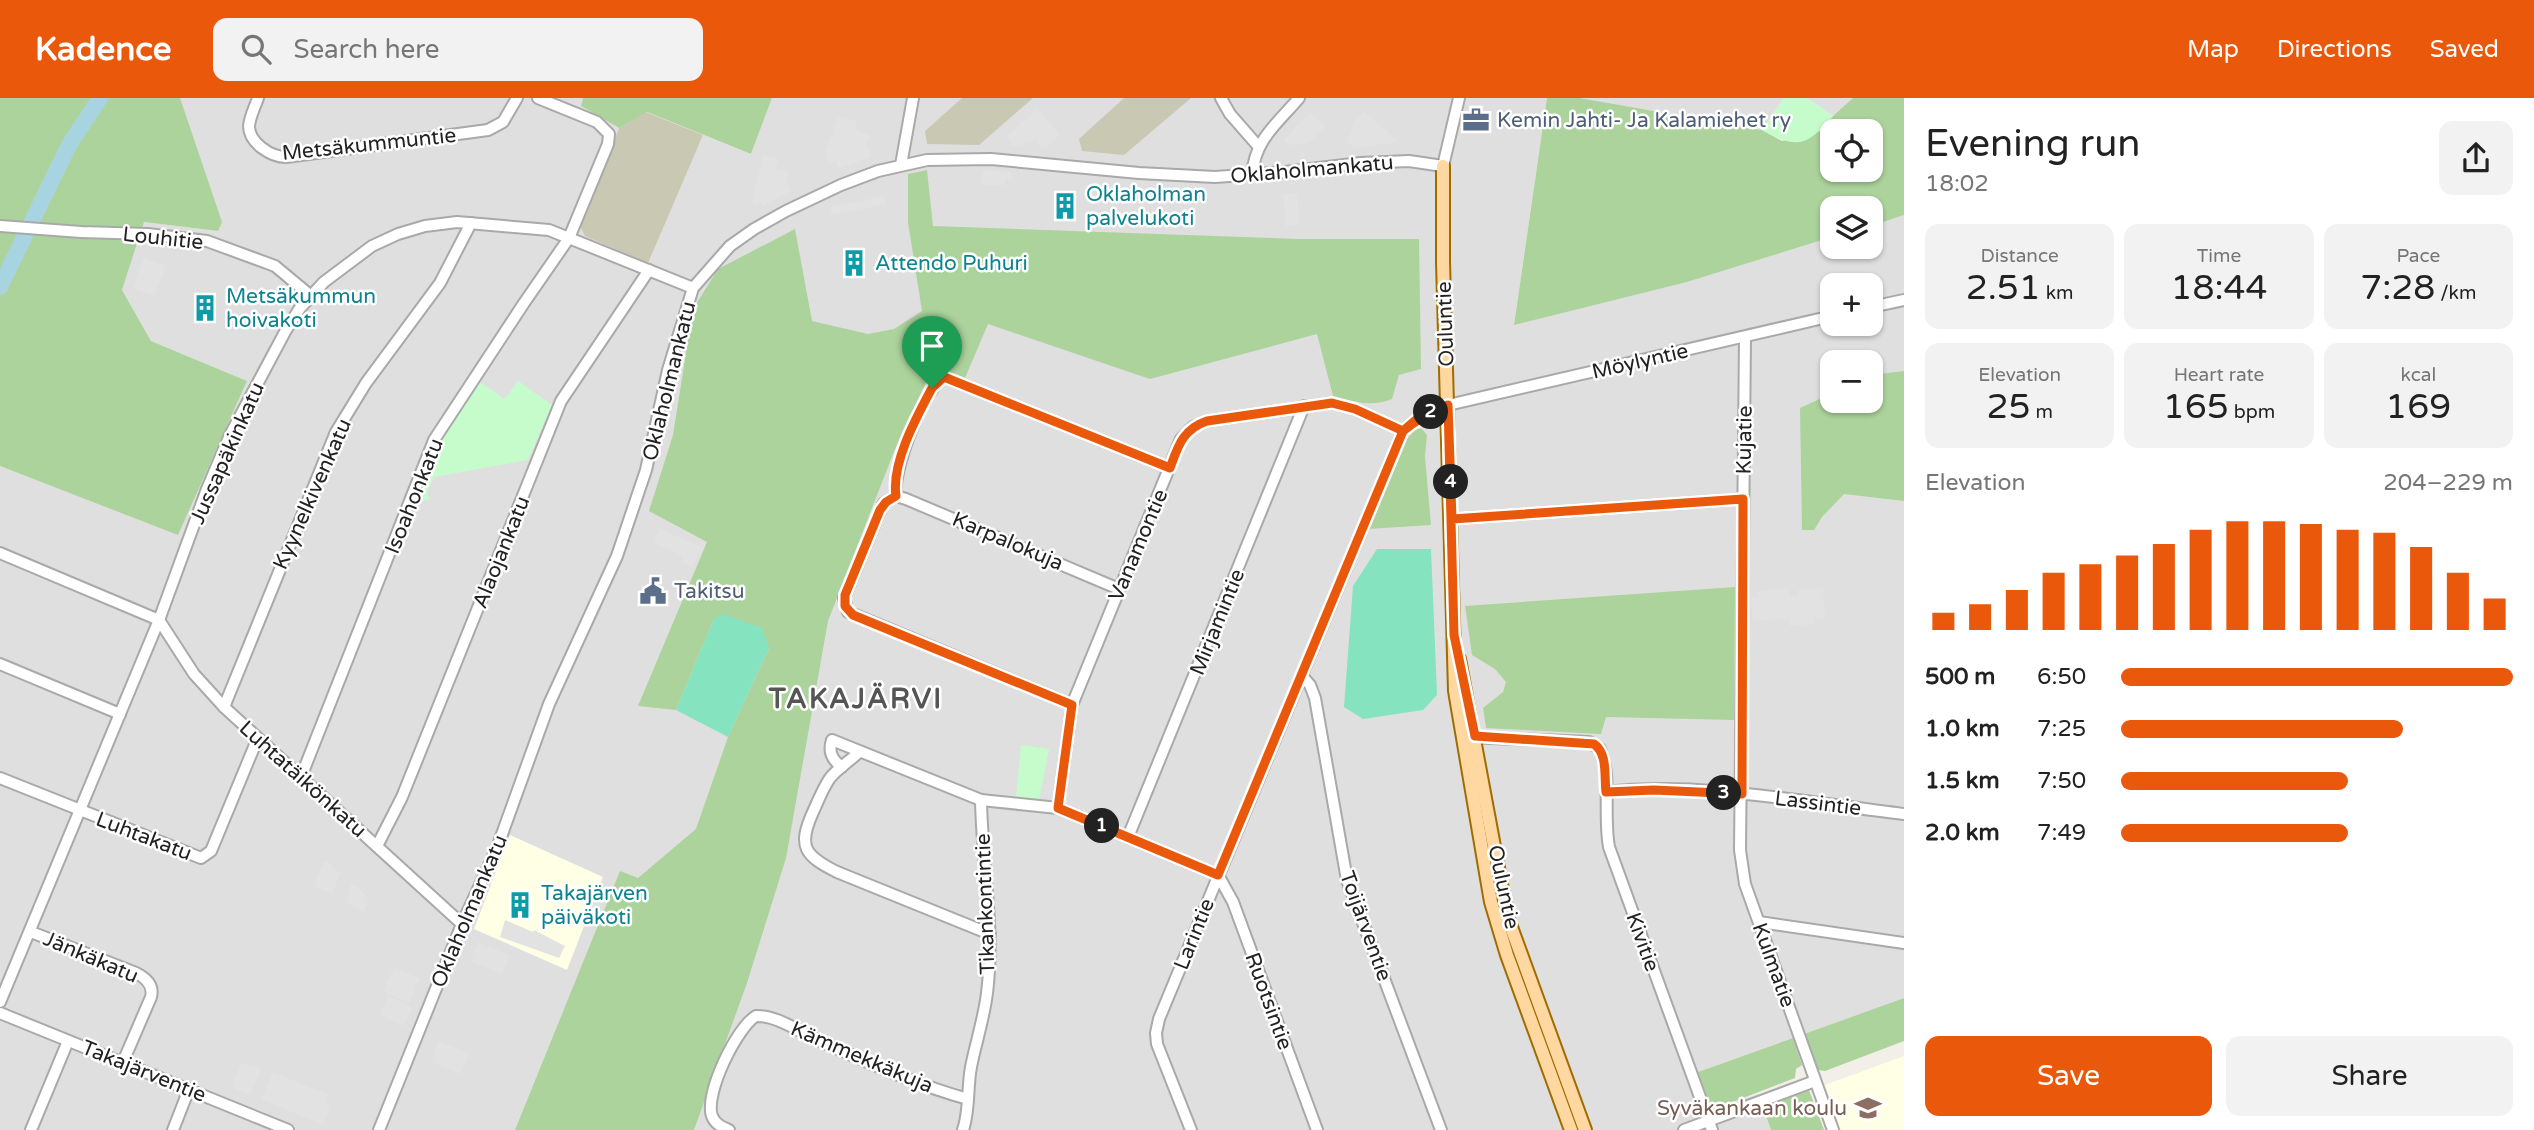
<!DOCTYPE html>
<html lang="en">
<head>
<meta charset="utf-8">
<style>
	:root { --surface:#fff; --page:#f2f2f2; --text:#222; --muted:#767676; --accent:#ea580c }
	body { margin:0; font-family:"Varela Round",sans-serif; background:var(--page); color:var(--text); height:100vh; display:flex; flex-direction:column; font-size:26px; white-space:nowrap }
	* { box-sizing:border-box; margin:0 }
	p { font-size:23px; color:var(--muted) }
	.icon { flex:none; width:38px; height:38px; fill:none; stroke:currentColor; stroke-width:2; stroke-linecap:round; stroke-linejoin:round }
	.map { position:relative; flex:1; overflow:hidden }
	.panel { display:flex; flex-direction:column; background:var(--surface); width:630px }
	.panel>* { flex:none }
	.tools { position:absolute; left:1820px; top:21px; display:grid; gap:14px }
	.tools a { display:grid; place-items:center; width:63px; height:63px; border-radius:14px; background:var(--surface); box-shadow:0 2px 5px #0004; font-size:35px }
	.pin { position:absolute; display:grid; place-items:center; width:60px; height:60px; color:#fff; margin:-72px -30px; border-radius:50% 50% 50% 0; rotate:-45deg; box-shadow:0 0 7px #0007 }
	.pin .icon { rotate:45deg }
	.km { position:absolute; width:35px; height:35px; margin:-18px; border-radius:50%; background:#222; color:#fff; font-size:19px; line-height:35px; text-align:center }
	.round { display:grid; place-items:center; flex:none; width:74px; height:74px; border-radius:14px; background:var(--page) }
	.head { display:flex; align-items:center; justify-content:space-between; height:119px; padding:0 21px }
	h1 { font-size:38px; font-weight:600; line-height:52px }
	.metrics { display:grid; grid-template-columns:repeat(3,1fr); gap:10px; height:119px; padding:7px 21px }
	.metrics div { display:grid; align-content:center; border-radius:14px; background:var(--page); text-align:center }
	.metrics b { font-size:35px; font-weight:600 }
	.metrics small { font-size:19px; font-weight:400 }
	.metrics p { font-size:19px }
	.chart { height:196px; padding:14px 21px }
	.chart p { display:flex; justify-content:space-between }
	.chart svg { width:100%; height:126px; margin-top:7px; stroke:var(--accent); stroke-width:6 }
	.cta { display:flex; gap:14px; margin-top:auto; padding:14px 21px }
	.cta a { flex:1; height:80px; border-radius:14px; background:var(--accent); color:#fff; font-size:28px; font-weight:600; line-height:80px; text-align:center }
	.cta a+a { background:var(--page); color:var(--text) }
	ul { padding:0 21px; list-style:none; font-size:23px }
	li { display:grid; grid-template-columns:112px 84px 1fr; align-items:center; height:52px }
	li i { height:18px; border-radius:9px; background:var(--accent) }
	header { display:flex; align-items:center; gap:42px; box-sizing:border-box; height:98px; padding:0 35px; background:var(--accent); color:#fff }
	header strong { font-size:33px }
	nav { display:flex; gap:38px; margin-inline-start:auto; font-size:24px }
	.search { width:490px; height:63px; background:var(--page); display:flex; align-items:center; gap:18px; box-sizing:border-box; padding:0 24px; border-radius:14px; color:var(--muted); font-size:26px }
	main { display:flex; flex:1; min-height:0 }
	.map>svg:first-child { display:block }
</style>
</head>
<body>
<header>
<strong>Kadence</strong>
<div class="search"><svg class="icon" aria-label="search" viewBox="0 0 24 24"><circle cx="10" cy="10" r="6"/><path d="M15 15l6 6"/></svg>Search here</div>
<nav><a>Map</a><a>Directions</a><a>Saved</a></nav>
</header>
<main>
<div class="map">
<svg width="1904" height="1032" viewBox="0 0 1904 1032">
	<rect width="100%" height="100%" fill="#f2efe9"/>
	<!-- residential -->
	<g fill="#e0dfdf" fill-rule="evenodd">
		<path d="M 180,0 L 583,0 L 581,8 L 619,30 L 580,128 L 647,165 L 703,37 L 751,56 L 772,0 L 1547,0 L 1514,226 L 1687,184 L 1832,139 L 1832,149 L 1871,149 L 1871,128 L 1904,117 L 1904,900 L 1698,974 L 1712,1012 L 1758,996 L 1771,1032 L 0,1032 L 0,368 L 178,436 L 247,283 L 151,243 L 122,192 L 144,124 L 217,133 ZM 1832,187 L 1871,187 L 1871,226 L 1832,226 ZM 1832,264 L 1871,264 L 1871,303 L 1832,303 Z"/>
		<polygon points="1580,0 1784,0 1762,32"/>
		<polygon points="1807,0 1853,0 1833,18"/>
	</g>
	<!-- education -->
	<g fill="#ffffe5">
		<polygon points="510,737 603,779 567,872 474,831"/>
		<polygon points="1904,958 1904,1032 1841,1032 1825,987"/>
	</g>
	<!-- construction -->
	<g fill="#c8c8b3">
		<polygon points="962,0 1033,0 979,47 927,46 925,33"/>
		<polygon points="1124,0 1191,0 1124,57 1082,53 1079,41"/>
		<polygon points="646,14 703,37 648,165 585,138 580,128 619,30"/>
	</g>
	<!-- forest -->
	<g fill="#acd39c" fill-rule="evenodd">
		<polygon points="0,0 180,0 222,124 218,133 144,124 122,192 151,243 247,283 178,437 0,368"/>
		<polygon points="583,0 772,0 751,56 647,14 619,30 581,8"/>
		<path d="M 1547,0 L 1580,0 L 1762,32 L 1782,43 L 1820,33 L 1833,18 L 1853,0 L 1904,0 L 1904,117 L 1871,128 L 1871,110 L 1832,110 L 1832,139 L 1687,184 L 1514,227 ZM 1832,33 L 1871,33 L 1871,72 L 1832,72 Z"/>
		<path d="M 927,72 L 933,128 L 1299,141 L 1419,141 L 1421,271 L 1399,277 L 1392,301 C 1371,310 1354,303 1333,298 L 1317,236 L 1150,281 L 988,226 L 965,280 L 944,271 L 928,280 L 895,351 L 828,523 L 786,760 L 747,885 L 694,1032 L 515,1032 L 620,773 L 638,780 L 696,731 L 728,639 L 769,550 L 714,521 L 676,612 L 638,608 L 707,444 L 649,413 L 673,337 L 693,211 L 718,171 L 795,131 L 812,223 L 868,236 L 894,231 L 922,213 L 908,124 L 908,76 Z"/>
		<polygon points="1904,273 1904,403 1844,396 1822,419 1814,432 1802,432 1800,310 1826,298 1826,281 1832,281 1832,303 1871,303 1871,277"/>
		<polygon points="1416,331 1422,331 1427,337 1425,358 1431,427 1368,431 1406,342"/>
		<polygon points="1735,489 1734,622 1606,619 1601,636 1486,630 1483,610 1503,594 1506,584 1495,571 1472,557 1465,508"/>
		<polygon points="1904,900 1904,943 1825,973 1818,972 1804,936"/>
		<polygon points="1793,940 1802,967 1796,971 1795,980 1712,1012 1698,974"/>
		<polygon points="1809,992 1824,1032 1771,1032 1763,1009"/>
	</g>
	<!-- park -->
	<g fill="#c6fccb">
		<path d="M 1784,0 L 1807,0 L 1833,18 C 1807,48 1798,52 1762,32 Z"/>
		<polygon points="478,283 505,301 518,283 552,307 528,362 434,379 427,394 429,402 417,403 427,368 441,337"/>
		<polygon points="1021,647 1049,651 1039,703 1016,701"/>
	</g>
	<!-- pitch -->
	<g fill="#85e3bf">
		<polygon points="1377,451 1431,451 1437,597 1423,612 1363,621 1344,609 1353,488"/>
		<polygon points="723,516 762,530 769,550 728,639 676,612 714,521"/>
	</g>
	<!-- parking -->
	<g fill="#e2e2e2">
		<polygon points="1037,11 1060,37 1046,50 1042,50 1035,42 1030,46 1027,43 1021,48 1010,48 1010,44 1006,39"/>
		<polygon points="1364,13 1366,15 1399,44 1355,50 1347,45 1354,23"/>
		<polygon points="1310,14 1326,29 1309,45 1289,47 1283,43"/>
		<polygon points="838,19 857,24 855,32 870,37 866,46 871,58 839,71 836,63 829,65 825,53"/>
		<polygon points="763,57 779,61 776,70 789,74 786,84 792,92 763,108 760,104 755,107 752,101"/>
		<polygon points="982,72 1011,74 1012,82 1005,81 1005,87 981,87"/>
		<polygon points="1297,95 1299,127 1286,128 1283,96"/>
		<polygon points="884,98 886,106 831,117 830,109"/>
		<polygon points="144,160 166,168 154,198 133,190"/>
		<polygon points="660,431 702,449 693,469 681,464 683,458 654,445"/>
		<polygon points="1823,490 1825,521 1815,521 1815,526 1790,528 1789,521 1753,522 1751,500 1758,499 1758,493 1789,491 1790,499 1798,498 1798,492"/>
		<polygon points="324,763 332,766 331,770 341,774 332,796 314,788"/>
		<polygon points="351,786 358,789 369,801 363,813 346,803"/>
		<polygon points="505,822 533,834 534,832 565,848 559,860 500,839"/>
		<polygon points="478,844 510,857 502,876 470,863"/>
		<polygon points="394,869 420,881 409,905 383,893"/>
		<polygon points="388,898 412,909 404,928 380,917"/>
		<polygon points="439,943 469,955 461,976 431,964"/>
		<polygon points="241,965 261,970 250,997 231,989"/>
		<polygon points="273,974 329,997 326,1005 331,1008 323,1027 261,1001"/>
	</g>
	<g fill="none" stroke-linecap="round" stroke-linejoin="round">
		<!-- river -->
		<polyline stroke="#a8d4e1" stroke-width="16" points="0,189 69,47 100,0"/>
		<defs>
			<g id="minor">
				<path d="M 258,0 C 255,9 250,18 249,28 C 249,45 271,59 286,59 L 488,32 L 503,24 L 517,0"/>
				<polyline points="1221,0 1230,16 1258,48"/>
				<polyline points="901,67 913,0"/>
				<path d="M 1252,77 C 1255,41 1277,26 1299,0"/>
				<polyline points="0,128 81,134 148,136 207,143 275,168 311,198"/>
				<polyline points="1871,209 1904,202"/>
				<polyline points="1745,240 1740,752 1745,786 1833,1032"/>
				<path d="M 896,398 C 892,374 923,291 944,279 L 1170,370"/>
				<polyline points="896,398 884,405 879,415 844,500 848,514 1072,607"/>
				<polyline points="896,398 906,401 1119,491"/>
				<polyline points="1452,421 1743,401"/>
				<polyline points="0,455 159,522 194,576 224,609 462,826"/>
				<polyline points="0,566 120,616"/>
				<polyline points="1302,578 1310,587 1315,600 1347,782 1441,1032"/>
				<polyline points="224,609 336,334 366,285 440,185 471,125"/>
				<path d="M 1467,639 L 1589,644 L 1600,651 C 1612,678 1603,718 1609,749 L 1712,1032"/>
				<path d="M 859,654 C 850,663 838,670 830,680 C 823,690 818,703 813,714 C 797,749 805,758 837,774 L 990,836"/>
				<path d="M 842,669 C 832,662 828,654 832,642 L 981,702 L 1058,710 L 1077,718 L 1218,777 L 1233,804 L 1317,1032"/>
				<polyline points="301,679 434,342 524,205 569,140 608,46 609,36 597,24 538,0"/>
				<polyline points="0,680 201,760 211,753 257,642"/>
				<path d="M 1606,694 C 1701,683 1809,705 1904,716"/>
				<polyline points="1058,710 1072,607 1181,341 1193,329 1207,323 1332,305 1355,311 1403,333"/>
				<polyline points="1128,739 1304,308"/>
				<polyline points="377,748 402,699 561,303 649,172"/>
				<polyline points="1759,824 1904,845"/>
				<path d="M 31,834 L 136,875 C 146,880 154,887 151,899 L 123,964"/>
				<polyline points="0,904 159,522 207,391 230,337 286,232 300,210 324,184 372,148 398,136 425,128 457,124 549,132 693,190"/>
				<polyline points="0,915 288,1032"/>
				<polyline points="31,1032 68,943"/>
				<polyline points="173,1032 189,991"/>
				<polyline points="379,1032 462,826 497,750 549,606 617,458 646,372 668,272 693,190 730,148 754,131 786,113 841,87 878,73 927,62 991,61 1139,75 1215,79 1285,74 1361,65 1409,63 1443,68 1459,0"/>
				<path d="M 729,1032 C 722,1029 715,1026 712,1018 C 704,996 737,929 756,918 C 776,917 798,933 816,941 C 865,963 916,987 968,1001"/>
				<path d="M 963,1032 C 970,1011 967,990 971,969 C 976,944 984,920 987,895 C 995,831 982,766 981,702"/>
				<polyline points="1191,1032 1157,946 1156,935 1159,921 1403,333 1417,321 1448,307 1832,218"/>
				<polyline points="1684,1032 1815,983"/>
			</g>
			<g id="major">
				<polyline points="1443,68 1443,164 1455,593 1491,804 1507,857 1571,1032"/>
				<polyline points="1459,561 1507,818 1585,1032"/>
			</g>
		</defs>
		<!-- minor casing -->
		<use href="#minor" stroke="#a9a9a9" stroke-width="14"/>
		<!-- major casing -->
		<use href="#major" stroke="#a06c00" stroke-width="16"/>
		<!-- minor -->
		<use href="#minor" stroke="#fff" stroke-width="10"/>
		<!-- major -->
		<use href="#major" stroke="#ffd7a1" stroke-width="12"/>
	</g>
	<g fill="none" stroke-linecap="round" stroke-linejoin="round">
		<defs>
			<path id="route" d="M 932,290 C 917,318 891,365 896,398 L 886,404 L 880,412 L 845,497 L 845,508 L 853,517 L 1072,607 L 1058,710 L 1218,777 L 1403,333 L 1417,321 L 1448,307 L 1454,537 L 1475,638 L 1594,646 C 1608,656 1604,678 1606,694 L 1654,692 L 1742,696 L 1743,401 L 1452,421 L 1448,307 C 1431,314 1417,321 1403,333 L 1355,311 L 1332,305 L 1207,323 C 1183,331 1178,348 1170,370 L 944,279 L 932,290"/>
		</defs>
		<!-- route casing -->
		<use href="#route" stroke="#fff" stroke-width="14"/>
		<!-- route -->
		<use href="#route" stroke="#ea580c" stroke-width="9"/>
	</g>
	<!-- icons -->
	<defs>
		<symbol id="office-bare" viewBox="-9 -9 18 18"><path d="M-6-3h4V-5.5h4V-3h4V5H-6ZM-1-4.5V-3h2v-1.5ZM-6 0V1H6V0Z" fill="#5c6f8a" stroke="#fff" stroke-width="2.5" paint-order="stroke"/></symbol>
		<symbol id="building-bare" viewBox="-9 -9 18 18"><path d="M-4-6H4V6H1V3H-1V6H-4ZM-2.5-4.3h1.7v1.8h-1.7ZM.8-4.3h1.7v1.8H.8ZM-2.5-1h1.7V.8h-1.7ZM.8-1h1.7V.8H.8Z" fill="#0f9aa8" stroke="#fff" stroke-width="2.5" paint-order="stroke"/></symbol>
		<symbol id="civic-bare" viewBox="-9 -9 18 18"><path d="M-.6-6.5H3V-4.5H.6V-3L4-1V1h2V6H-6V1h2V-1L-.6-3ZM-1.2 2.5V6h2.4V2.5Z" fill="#5c6f8a" stroke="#fff" stroke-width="2.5" paint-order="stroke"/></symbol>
		<symbol id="school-bare" viewBox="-9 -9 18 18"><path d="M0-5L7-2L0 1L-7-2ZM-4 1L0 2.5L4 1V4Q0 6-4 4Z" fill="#8d6e63" stroke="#fff" stroke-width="2.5" paint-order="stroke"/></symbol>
	</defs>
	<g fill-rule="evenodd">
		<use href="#office-bare" x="1457" y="3" width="38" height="38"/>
		<use href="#building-bare" x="1046" y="89" width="38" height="38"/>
		<use href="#building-bare" x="835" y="146" width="38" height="38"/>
		<use href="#building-bare" x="186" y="191" width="38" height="38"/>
		<use href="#civic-bare" x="634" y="474" width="38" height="38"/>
		<use href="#building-bare" x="501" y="788" width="38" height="38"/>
		<use href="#school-bare" x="1849" y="991" width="38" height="38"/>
	</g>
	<g text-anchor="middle" stroke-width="5" stroke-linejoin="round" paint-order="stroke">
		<!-- service labels -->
		<g font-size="21" fill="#4e5e75" stroke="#fff" text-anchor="start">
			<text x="1497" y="29">Kemin Jahti- Ja Kalamiehet ry</text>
			<text x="674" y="500">Takitsu</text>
		</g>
		<!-- street labels -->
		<g font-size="21" fill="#222" stroke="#fff">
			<text transform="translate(369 46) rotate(-6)" y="7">Metsäkummuntie</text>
			<text transform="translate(1312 71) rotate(-5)" y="7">Oklaholmankatu</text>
			<text transform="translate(163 140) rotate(6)" y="7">Louhitie</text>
			<text transform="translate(1445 226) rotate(-92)" y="7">Ouluntie</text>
			<text transform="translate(1640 263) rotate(-13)" y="7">Möylyntie</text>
			<text transform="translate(669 283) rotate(-76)" y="7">Oklaholmankatu</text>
			<text transform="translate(1744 342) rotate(-89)" y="7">Kujatie</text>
			<text transform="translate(227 355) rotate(-66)" y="7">Jussapäkinkatu</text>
			<text transform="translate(312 396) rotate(-66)" y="7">Kyynelkivenkatu</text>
			<text transform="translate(414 398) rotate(-68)" y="7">Isoahonkatu</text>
			<text transform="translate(1008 443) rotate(23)" y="7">Karpalokuja</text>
			<text transform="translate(1138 447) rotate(-67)" y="7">Vanamontie</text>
			<text transform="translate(501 454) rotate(-68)" y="7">Alaojankatu</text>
			<text transform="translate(1217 524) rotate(-68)" y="7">Mirjamintie</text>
			<text transform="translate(303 681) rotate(42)" y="7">Luhtatäikönkatu</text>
			<text transform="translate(1818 705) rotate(7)" y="7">Lassintie</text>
			<text transform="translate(144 738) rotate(21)" y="7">Luhtakatu</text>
			<text transform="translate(1504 789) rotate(78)" y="7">Ouluntie</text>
			<text transform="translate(985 806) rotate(-92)" y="7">Tikankontintie</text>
			<text transform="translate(469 813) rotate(-67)" y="7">Oklaholmankatu</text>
			<text transform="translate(1366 828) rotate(70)" y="7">Toijärventie</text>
			<text transform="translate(1194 836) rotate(-68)" y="7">Larintie</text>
			<text transform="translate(1643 844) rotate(70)" y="7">Kivitie</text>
			<text transform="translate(91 859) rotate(23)" y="7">Jänkäkatu</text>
			<text transform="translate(1774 867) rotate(70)" y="7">Kulmatie</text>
			<text transform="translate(1269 903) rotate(70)" y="7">Ruotsintie</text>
			<text transform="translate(862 959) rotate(23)" y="7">Kämmekkäkuja</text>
			<text transform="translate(144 973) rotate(22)" y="7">Takajärventie</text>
		</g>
		<!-- culture labels -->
		<g font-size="21" fill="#0d838f" stroke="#fff" text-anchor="start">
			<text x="1086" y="103">Oklaholman<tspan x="1086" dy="24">palvelukoti</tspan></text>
			<text x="875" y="172">Attendo Puhuri</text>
			<text x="226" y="205">Metsäkummun<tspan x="226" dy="24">hoivakoti</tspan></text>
			<text x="541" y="802">Takajärven<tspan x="541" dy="24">päiväkoti</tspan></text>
		</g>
		<!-- education labels -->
		<g font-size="21" fill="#785e54" stroke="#fff" text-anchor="end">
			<text x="1847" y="1017">Syväkankaan koulu</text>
		</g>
		<!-- district labels -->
		<g font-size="28" font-weight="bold" letter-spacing="2" fill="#555" stroke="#fff">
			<text x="856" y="610">TAKAJÄRVI</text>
		</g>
	</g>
</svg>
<div class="tools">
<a><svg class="icon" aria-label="locate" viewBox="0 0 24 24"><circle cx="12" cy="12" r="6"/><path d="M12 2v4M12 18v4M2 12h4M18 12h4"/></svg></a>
<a><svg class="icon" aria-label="layers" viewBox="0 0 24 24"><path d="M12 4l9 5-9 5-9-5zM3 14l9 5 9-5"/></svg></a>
<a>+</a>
<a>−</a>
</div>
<div class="pin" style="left:932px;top:290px;background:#1e9e55"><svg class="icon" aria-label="arrive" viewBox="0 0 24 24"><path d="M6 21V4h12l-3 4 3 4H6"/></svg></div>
<b class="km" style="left:1102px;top:728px">1</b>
<b class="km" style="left:1431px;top:314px">2</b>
<b class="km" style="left:1724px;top:695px">3</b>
<b class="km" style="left:1451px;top:384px">4</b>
</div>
<section class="panel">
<div class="head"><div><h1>Evening run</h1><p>18:02</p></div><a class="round"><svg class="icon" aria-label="share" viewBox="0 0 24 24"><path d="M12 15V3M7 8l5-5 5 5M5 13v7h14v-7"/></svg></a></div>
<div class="metrics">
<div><p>Distance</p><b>2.51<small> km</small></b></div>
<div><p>Time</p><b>18:44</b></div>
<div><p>Pace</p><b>7:28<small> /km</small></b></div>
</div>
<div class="metrics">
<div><p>Elevation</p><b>25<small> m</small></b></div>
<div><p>Heart rate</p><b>165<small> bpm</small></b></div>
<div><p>kcal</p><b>169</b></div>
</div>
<div class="chart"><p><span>Elevation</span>204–229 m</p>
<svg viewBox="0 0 160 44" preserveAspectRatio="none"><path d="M5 44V38M15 44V35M25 44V30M35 44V24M45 44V21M55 44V18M65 44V14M75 44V9M85 44V6M95 44V6M105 44V7M115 44V9M125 44V10M135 44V15M145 44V24M155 44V33"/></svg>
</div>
<ul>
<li><b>500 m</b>6:50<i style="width:100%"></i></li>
<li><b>1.0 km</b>7:25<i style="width:72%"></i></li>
<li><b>1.5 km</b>7:50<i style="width:58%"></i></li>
<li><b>2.0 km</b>7:49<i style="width:58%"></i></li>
</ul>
<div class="cta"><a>Save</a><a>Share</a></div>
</section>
</main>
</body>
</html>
